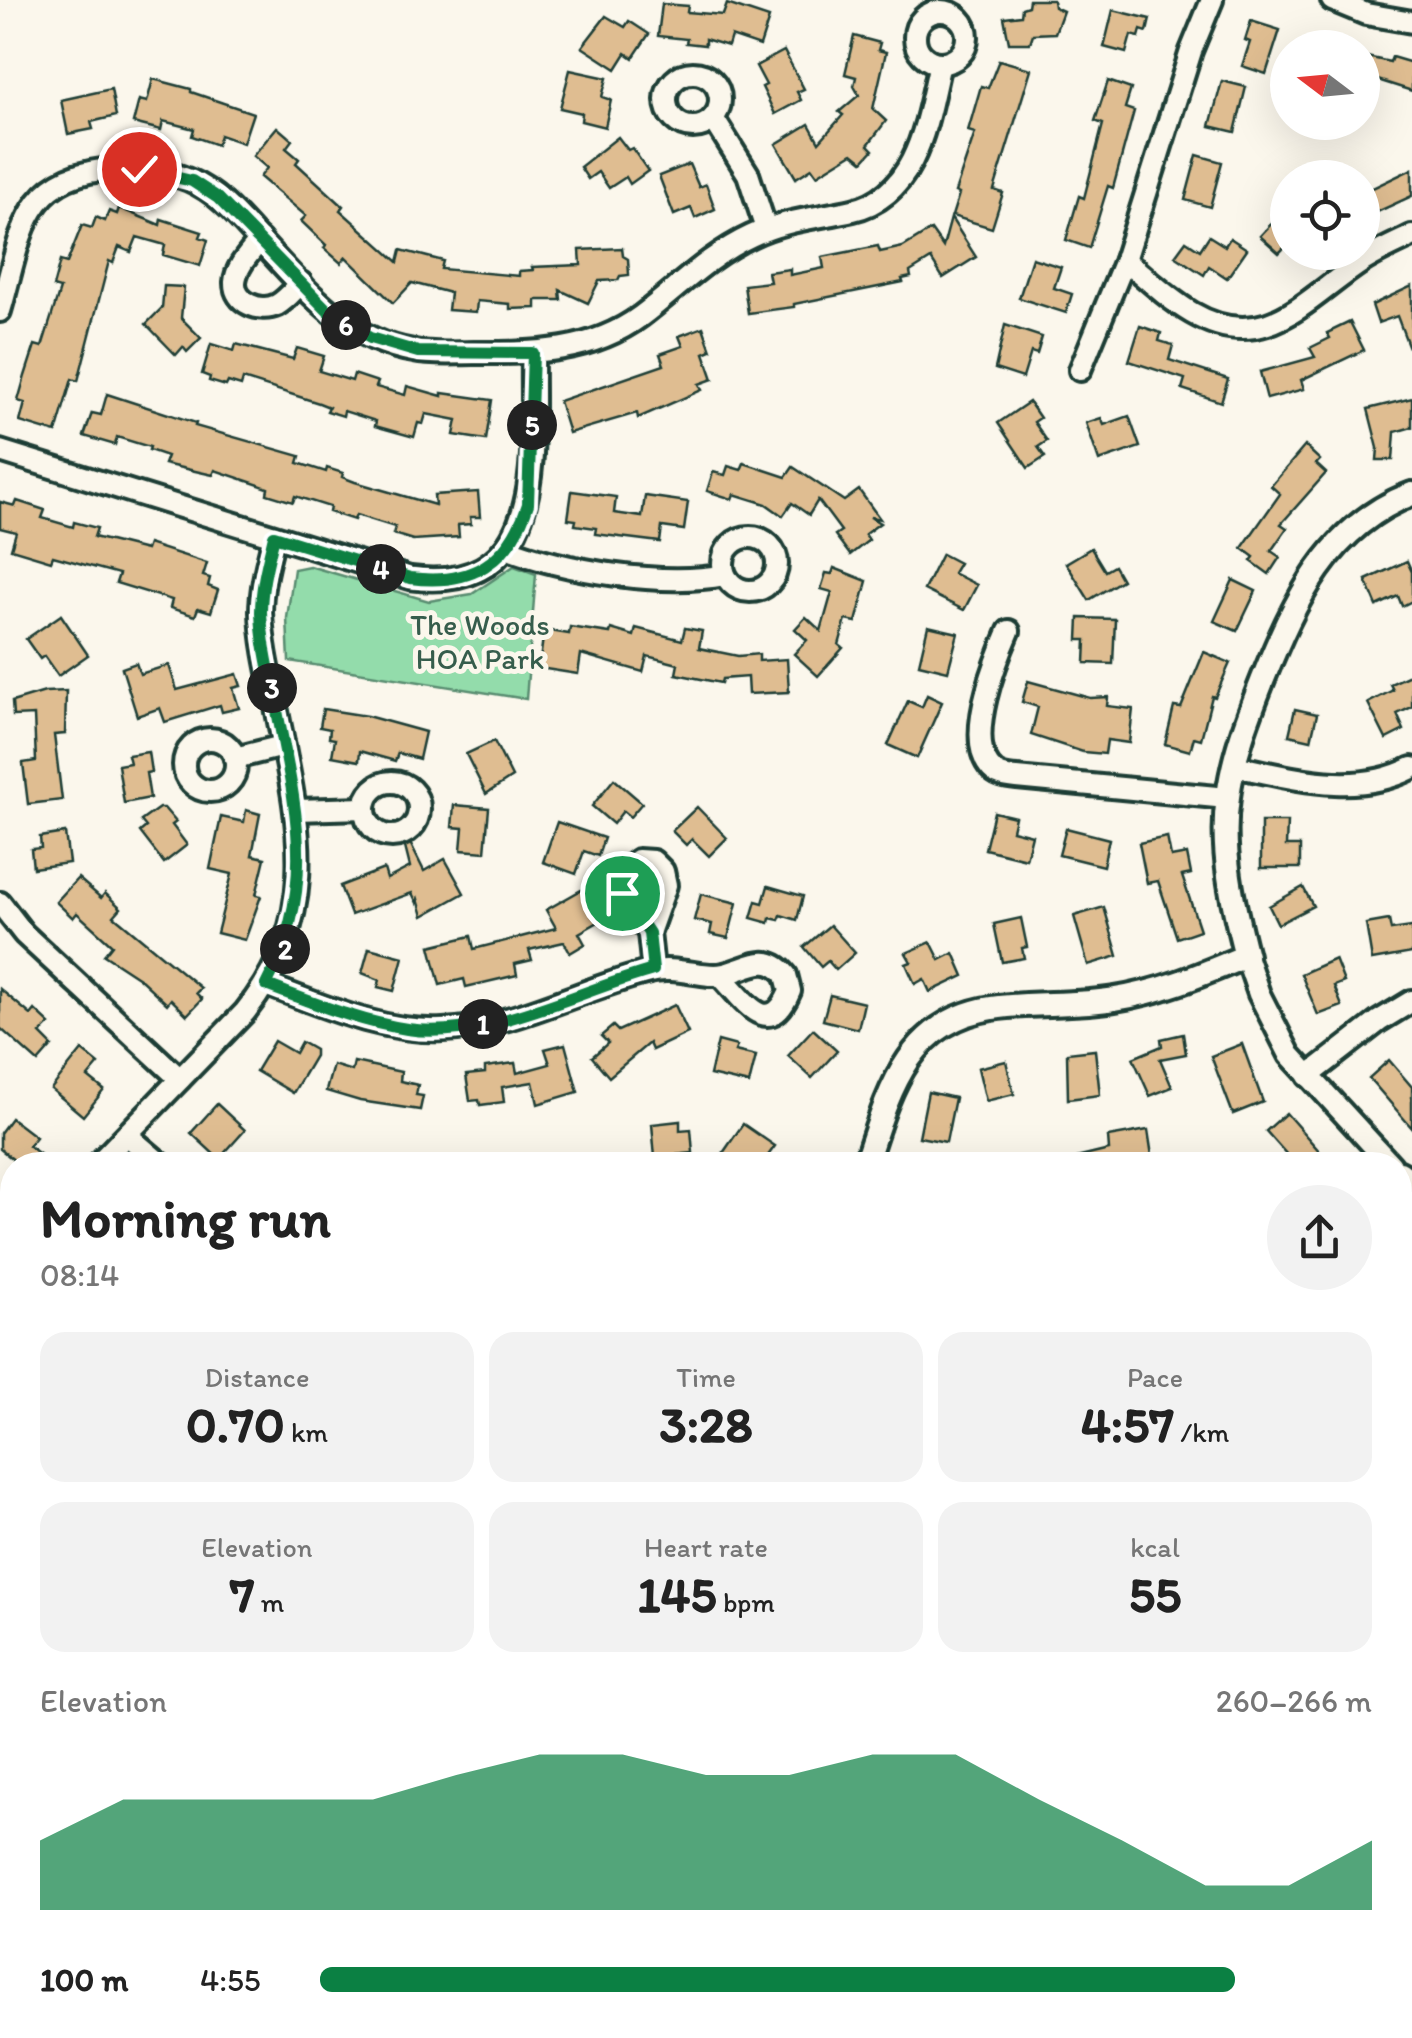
<!DOCTYPE html>
<html lang="en">
<head>
<meta charset="utf-8">
<style>
	:root { --surface:#fff; --page:#f2f2f2; --text:#222; --muted:#767676; --accent:#0b8043 }
	body { margin:0; font-family:Itim,sans-serif; background:var(--page); color:var(--text); height:100vh; display:flex; flex-direction:column; font-size:38px; white-space:nowrap }
	* { box-sizing:border-box; margin:0 }
	p { font-size:32px; color:var(--muted) }
	.icon { flex:none; width:55px; height:55px; fill:none; stroke:currentColor; stroke-width:2; stroke-linecap:round; stroke-linejoin:round }
	.map { position:relative; flex:1; overflow:hidden }
	.panel { position:absolute; left:0px; top:1152px; width:1412px; height:888px; display:flex; flex-direction:column; background:var(--surface); border-radius:40px 40px 0 0; box-shadow:0 10px 40px #0002 }
	.panel>* { flex:none }
	.needle { width:65px; rotate:286deg }
	.buttons { position:absolute; left:1270px; top:30px; display:grid; gap:20px }
	.buttons a { display:grid; place-items:center; width:110px; height:110px; border-radius:50%; background:var(--surface); box-shadow:0 10px 40px #0002; font-size:50px }
	.pin { position:absolute; display:grid; place-items:center; width:85px; height:85px; color:#fff; margin:-42px; border:5px solid #fff; border-radius:50%; box-shadow:0 2px 10px #0007 }
	.km { position:absolute; width:50px; height:50px; margin:-25px; border-radius:50%; background:#222; color:#fff; font-size:28px; line-height:50px; text-align:center }
	.round { display:grid; place-items:center; flex:none; width:105px; height:105px; border-radius:52px; background:var(--page) }
	.head { display:flex; align-items:center; justify-content:space-between; height:170px; padding:0 40px }
	h1 { font-size:55px; font-weight:700; line-height:75px }
	.metrics { display:grid; grid-template-columns:repeat(3,1fr); gap:15px; height:170px; padding:10px 40px }
	.metrics div { display:grid; align-content:center; border-radius:25px; background:var(--page); text-align:center }
	.metrics b { font-size:50px; font-weight:700 }
	.metrics small { font-size:28px; font-weight:400 }
	.metrics p { font-size:28px }
	.chart { height:280px; padding:20px 40px }
	.chart p { display:flex; justify-content:space-between }
	.chart svg { width:100%; height:180px; margin-top:10px; fill:var(--accent); opacity:.7 }
	ul { padding:0 40px; list-style:none; font-size:32px }
	li { display:grid; grid-template-columns:160px 120px 1fr; align-items:center; height:75px }
	li i { height:25px; border-radius:12px; background:var(--accent) }
	.map>svg:first-child { display:block }
</style>
</head>
<body>
<div class="map">
<svg width="1412" height="2038" viewBox="0 0 1412 2038">
	<rect width="100%" height="100%" fill="#fbf7ec"/>
	<filter id="ink" filterUnits="userSpaceOnUse"><feTurbulence type="fractalNoise" baseFrequency=".01" numOctaves="2"/><feDisplacementMap in="SourceGraphic" scale="20" xChannelSelector="R" yChannelSelector="G"/><feConvolveMatrix kernelMatrix="1 2 1 2 8 2 1 2 1" color-interpolation-filters="sRGB"/></filter>
	<g filter="url(#ink)">
		<!-- built -->
		<polygon fill="#f3e6d1" points="507,2028 821,2028 888,2038 501,2038"/>
		<!-- green -->
		<g fill="#93dcab" stroke="#598c70" stroke-width="2.5">
			<polygon points="309,566 429,601 472,594 514,566 536,574 526,699 289,661 287,618 294,569"/>
			<polygon points="0,1684 12,1688 12,1944 0,1925"/>
			<polygon points="1400,2016 1412,2022 1412,2038 888,2038 821,2028 1400,2028"/>
			<polygon points="213,2028 507,2028 501,2038 215,2038"/>
		</g>
		<!-- building -->
		<g fill="#dfbd91" stroke="#1f3d34" stroke-width="2.5">
			<polygon points="1029,0 1053,0 1054,7 1063,11 1055,33 1033,34 1030,43 1009,43 1004,17 1021,15 1022,8 1028,6"/>
			<polygon points="662,4 688,6 687,12 723,15 727,4 769,18 760,46 731,36 728,46 705,39 705,45 686,43 687,39 658,36"/>
			<polygon points="1113,10 1150,19 1147,32 1141,30 1139,37 1131,35 1126,53 1104,47"/>
			<polygon points="606,16 625,27 629,21 649,34 633,58 626,53 616,69 582,47"/>
			<polygon points="1251,21 1280,30 1266,74 1242,66 1250,42 1245,40"/>
			<polygon points="854,36 880,43 878,50 886,52 873,109 886,121 868,145 873,150 863,161 853,153 817,175 812,168 796,178 776,144 809,124 819,142 843,115 839,112 859,95 854,86 856,77 845,74"/>
			<polygon points="784,51 804,89 797,92 801,100 775,114 762,87 766,85 756,66"/>
			<polygon points="1362,56 1390,62 1392,57 1412,63 1412,91 1362,75"/>
			<polygon points="999,60 1031,69 994,190 1003,193 992,228 952,216 959,194 955,192 975,133 968,131 981,86 988,88"/>
			<polygon points="570,70 607,78 602,97 611,100 605,127 581,121 582,113 560,108"/>
			<polygon points="153,79 191,89 191,92 253,113 243,143 220,135 217,145 192,136 194,129 163,121 161,130 133,123 139,100 147,102"/>
			<polygon points="1108,81 1131,89 1125,108 1134,111 1113,188 1108,186 1089,248 1066,240 1079,196 1084,198 1103,124 1095,121"/>
			<polygon points="1222,81 1246,87 1235,132 1210,126"/>
			<polygon points="111,89 116,116 91,122 93,129 68,134 61,100"/>
			<polygon points="277,127 292,140 286,148 299,159 296,163 343,206 340,210 398,262 401,250 443,261 441,269 519,276 519,271 533,270 532,267 581,265 580,250 622,248 623,256 628,259 629,275 620,276 618,280 599,281 588,303 560,290 561,300 536,300 536,308 510,309 510,304 477,301 476,312 448,310 450,293 412,283 393,303 346,257 341,263 324,248 326,245 301,221 306,216 260,177 267,168 253,156"/>
			<polygon points="618,137 628,150 632,148 648,171 630,184 626,177 609,188 598,172 588,179 580,167"/>
			<polygon points="1197,155 1222,162 1210,207 1185,200"/>
			<polygon points="689,164 699,187 706,184 715,209 695,218 691,208 674,215 659,176"/>
			<polygon points="1412,169 1412,196 1362,219 1362,193"/>
			<polygon points="1288,206 1288,244 1279,253 1260,236"/>
			<polygon points="119,208 160,225 161,219 202,232 200,237 208,240 200,266 163,255 165,245 137,237 131,252 119,247 113,263 109,261 78,381 72,379 56,433 20,422 25,403 18,401 25,376 35,345 42,347 60,289 53,287 60,261 67,263 82,225 92,228 96,217 105,221 109,211 117,214"/>
			<polygon points="951,218 976,257 943,278 931,259 910,272 911,277 902,279 903,282 794,304 794,307 748,313 744,285 770,282 768,272 790,269 790,275 824,268 822,257 878,246 880,252 903,247 931,230 943,247"/>
			<polygon points="1209,236 1225,246 1230,238 1247,249 1227,278 1209,266 1204,275 1175,256 1186,241 1200,250"/>
			<polygon points="1032,258 1061,267 1054,288 1072,294 1066,313 1019,298"/>
			<polygon points="164,286 184,287 181,318 201,338 187,352 183,347 176,355 146,324 162,308"/>
			<polygon points="1412,286 1412,353 1411,353 1397,316 1378,323 1372,305"/>
			<polygon points="1350,322 1364,350 1301,380 1304,389 1267,399 1260,372 1315,357 1310,348 1330,338 1327,333"/>
			<polygon points="1005,325 1042,337 1037,354 1031,352 1023,378 995,369"/>
			<polygon points="1140,326 1161,333 1159,341 1173,345 1169,360 1228,379 1221,402 1182,389 1185,379 1129,361"/>
			<polygon points="703,327 711,350 704,353 713,379 699,384 702,390 638,418 637,413 569,433 559,401 664,365 660,354 683,346 679,336"/>
			<polygon points="211,344 234,351 236,344 293,359 297,348 324,356 319,371 352,381 354,374 378,382 376,387 405,395 407,386 442,396 442,393 492,400 486,440 454,435 457,420 426,414 423,424 418,423 414,437 375,426 376,421 344,411 343,416 327,411 329,407 319,403 243,379 241,386 228,382 226,386 209,381 210,377 202,374"/>
			<polygon points="107,394 196,423 195,426 300,456 298,463 326,472 327,468 343,473 342,477 355,482 435,505 434,495 478,492 480,517 470,517 471,524 458,525 459,537 413,540 393,534 395,527 356,515 354,520 329,512 330,507 295,496 293,502 267,494 268,488 215,470 213,475 164,464 167,456 149,450 150,447 117,437 115,445 84,436 92,413 101,415"/>
			<polygon points="1412,398 1412,427 1395,432 1393,460 1377,460 1378,448 1368,409"/>
			<polygon points="1029,402 1040,418 1034,422 1047,441 1038,447 1045,457 1028,468 998,423"/>
			<polygon points="1129,416 1140,447 1099,461 1086,423 1101,418 1104,425"/>
			<polygon points="1305,446 1320,460 1316,464 1326,473 1281,524 1287,528 1271,551 1280,557 1269,574 1251,561 1254,557 1242,548 1280,494 1271,486"/>
			<polygon points="744,463 786,477 793,467 844,501 859,490 880,519 870,517 880,523 865,534 869,540 850,555 835,535 841,531 818,500 809,515 792,503 783,516 766,504 734,494 732,499 707,491 713,472 725,475 728,466 741,470"/>
			<polygon points="572,491 616,497 614,513 642,517 645,496 688,502 684,530 662,527 660,542 595,534 596,528 575,525 576,520 568,519"/>
			<polygon points="17,501 45,510 42,518 73,527 74,522 97,528 94,537 146,550 148,544 207,563 203,576 210,578 208,586 218,590 211,612 198,608 195,616 170,608 172,600 116,583 119,574 53,556 51,561 11,549 16,532 0,528 0,502 15,506"/>
			<polygon points="1091,548 1105,571 1114,566 1122,580 1089,600 1066,563"/>
			<polygon points="942,554 959,563 953,573 977,585 964,610 924,590"/>
			<polygon points="1407,561 1412,572 1412,601 1402,606 1398,596 1377,606 1366,580"/>
			<polygon points="834,568 867,581 856,622 846,620 839,645 843,648 818,676 794,654 807,640 795,629 806,617 821,631 832,592 821,589 826,573 832,574"/>
			<polygon points="1233,580 1256,591 1237,631 1214,621"/>
			<polygon points="61,615 88,655 58,676 44,656 40,659 26,639"/>
			<polygon points="1079,618 1115,619 1113,664 1085,663 1086,640 1078,640"/>
			<polygon points="928,626 958,633 948,671 919,664"/>
			<polygon points="570,627 610,633 611,629 634,636 636,628 682,640 685,628 702,631 699,648 738,656 759,654 759,661 787,659 789,692 748,694 747,677 722,679 721,683 676,674 678,664 647,656 643,672 581,654 578,674 539,668 544,630 569,634"/>
			<polygon points="1204,652 1230,663 1215,697 1212,696 1201,739 1194,737 1190,751 1165,744 1174,707 1181,708"/>
			<polygon points="136,663 140,674 169,665 177,690 237,674 241,686 233,688 239,708 222,712 220,705 165,722 160,708 137,716 122,668"/>
			<polygon points="1412,674 1412,707 1397,714 1404,730 1386,739 1368,703 1393,690 1390,684"/>
			<polygon points="1028,681 1090,698 1108,697 1107,706 1133,709 1129,743 1107,740 1105,754 1083,752 1031,735 1038,707 1022,702"/>
			<polygon points="66,691 65,734 54,735 62,800 28,804 23,763 36,761 34,715 13,716 12,702 45,692"/>
			<polygon points="927,695 942,702 917,758 888,745 908,701 922,707"/>
			<polygon points="323,709 367,716 425,732 419,759 398,753 395,761 360,751 359,761 332,756 335,739 329,738 330,729 320,727"/>
			<polygon points="1295,709 1317,714 1311,740 1289,735"/>
			<polygon points="494,741 512,777 486,794 466,754"/>
			<polygon points="148,752 151,772 146,773 150,798 124,803 118,765 130,763 128,755"/>
			<polygon points="614,779 642,803 630,817 623,811 613,824 592,806"/>
			<polygon points="454,805 489,808 485,852 461,850 463,828 452,827"/>
			<polygon points="697,807 727,838 709,856 692,839 686,845 672,831"/>
			<polygon points="159,808 164,808 176,822 172,825 187,845 164,863 140,832 146,827 141,821"/>
			<polygon points="246,810 260,814 252,855 265,858 256,895 261,896 245,940 217,933 232,874 210,869 221,817 244,822"/>
			<polygon points="994,812 1015,817 1012,830 1032,835 1026,859 985,849"/>
			<polygon points="557,822 604,838 598,856 584,851 576,874 543,862"/>
			<polygon points="1261,822 1287,822 1286,846 1300,846 1300,868 1261,868"/>
			<polygon points="1066,828 1109,839 1103,866 1059,855"/>
			<polygon points="65,833 69,863 33,868 31,849 41,848 40,837"/>
			<polygon points="1167,837 1171,857 1187,854 1191,874 1182,876 1200,930 1177,938 1158,881 1147,883 1139,843"/>
			<polygon points="409,841 424,871 445,859 464,893 423,916 418,899 417,903 412,893 351,915 340,886 384,869 387,879 410,867 404,843"/>
			<polygon points="78,878 101,898 105,893 121,908 114,916 201,988 196,993 202,999 187,1015 171,999 167,1004 139,978 104,955 112,945 77,913 73,918 56,902"/>
			<polygon points="768,886 803,896 797,920 781,915 779,920 770,918 769,923 751,918 756,901 763,903"/>
			<polygon points="1303,887 1313,906 1278,924 1269,906"/>
			<polygon points="583,889 600,921 579,933 585,944 570,953 564,942 529,950 532,960 515,964 517,975 466,987 464,979 440,985 430,946 471,936 474,949 556,928 546,910"/>
			<polygon points="701,894 737,903 728,938 710,934 712,924 694,920"/>
			<polygon points="1104,907 1118,956 1088,965 1074,916"/>
			<polygon points="1021,918 1027,947 1022,948 1024,958 1002,962 994,924"/>
			<polygon points="1389,920 1391,930 1412,927 1412,953 1372,960 1366,924"/>
			<polygon points="830,925 855,953 836,970 828,961 821,967 804,947"/>
			<polygon points="931,942 940,960 954,953 964,976 930,992 924,979 915,984 906,964 911,962 906,953"/>
			<polygon points="369,948 403,957 394,991 378,987 380,980 362,973"/>
			<polygon points="1335,959 1344,982 1334,986 1342,1006 1318,1015 1301,974"/>
			<polygon points="0,989 31,1015 35,1010 50,1024 40,1034 52,1046 38,1062 0,1028"/>
			<polygon points="830,995 864,1003 858,1029 823,1020"/>
			<polygon points="675,1005 688,1033 652,1050 649,1043 609,1077 592,1057 608,1043 601,1036 613,1026 618,1031"/>
			<polygon points="813,1029 837,1051 812,1078 788,1056"/>
			<polygon points="1183,1034 1186,1054 1160,1059 1172,1087 1150,1096 1133,1058 1162,1046 1161,1039"/>
			<polygon points="274,1041 295,1053 301,1042 315,1050 315,1056 293,1093 256,1071"/>
			<polygon points="718,1041 737,1046 735,1051 756,1056 749,1084 710,1075"/>
			<polygon points="565,1044 578,1092 538,1104 533,1082 502,1087 504,1102 480,1105 479,1100 470,1101 466,1075 485,1073 485,1067 515,1063 517,1073 550,1064 545,1049"/>
			<polygon points="1242,1044 1263,1102 1233,1114 1211,1056"/>
			<polygon points="82,1050 99,1064 88,1077 104,1090 83,1116 51,1089"/>
			<polygon points="1095,1050 1100,1095 1068,1099 1067,1053"/>
			<polygon points="1389,1060 1412,1087 1412,1128 1369,1078"/>
			<polygon points="1006,1061 1014,1094 986,1101 978,1068"/>
			<polygon points="354,1062 401,1072 400,1081 418,1085 416,1095 423,1096 420,1110 360,1101 326,1091 333,1065 352,1071"/>
			<polygon points="928,1092 955,1098 946,1142 919,1137"/>
			<polygon points="217,1104 245,1130 219,1159 191,1133"/>
			<polygon points="1286,1113 1321,1153 1308,1165 1296,1165 1266,1131"/>
			<polygon points="11,1118 36,1137 29,1146 41,1155 33,1165 20,1165 0,1149 0,1133"/>
			<polygon points="680,1121 680,1130 691,1129 693,1153 655,1157 652,1124"/>
			<polygon points="743,1124 775,1146 761,1165 748,1157 743,1165 733,1165 721,1156"/>
			<polygon points="1148,1130 1152,1156 1133,1159 1134,1165 1069,1165 1068,1160 1109,1150 1108,1137"/>
		</g>
		<g fill="none" stroke-linecap="round" stroke-linejoin="round">
			<defs>
				<polyline id="service" points="0,1650 12,1654"/>
				<g id="minor">
					<polyline points="1332,0 1366,14 1412,22"/>
					<circle cx="941" cy="37" r="26"/>
					<circle cx="693" cy="100" r="27"/>
					<polyline points="713,118 748,174 766,229"/>
					<path d="M 260,240 C 251,252 236,266 235,282 C 234,303 260,313 277,305 C 286,300 294,290 301,283"/>
					<path d="M 1125,260 C 1146,278 1168,299 1192,313 C 1266,356 1306,298 1363,261 C 1379,251 1395,244 1412,236"/>
					<path d="M 0,311 C 22,237 21,173 115,169 C 139,168 166,170 189,180 C 215,191 235,213 253,233 C 299,282 343,340 414,351 C 433,355 455,353 474,353 C 534,353 591,353 641,316 C 678,288 708,256 751,236 C 784,220 817,218 853,210 C 918,195 927,119 940,63"/>
					<polyline points="1080,370 1125,260 1191,51 1212,0"/>
					<path d="M 0,451 L 410,578 C 552,596 531,448 533,353"/>
					<circle cx="750" cy="564" r="27"/>
					<path d="M 506,548 C 565,571 662,587 725,575"/>
					<path d="M 1009,631 C 996,661 966,736 989,766 C 996,776 1006,777 1017,778 L 1227,798"/>
					<circle cx="210" cy="765" r="26"/>
					<polyline points="235,758 283,746"/>
					<path d="M 1234,766 C 1294,778 1355,797 1412,768"/>
					<circle cx="392" cy="809" r="27"/>
					<polyline points="296,810 365,808"/>
					<polyline points="0,903 24,934 180,1079"/>
					<polyline points="649,933 622,893 622,873 638,860 653,861 663,871 666,885 649,933 653,970"/>
					<polyline points="1246,956 1259,994 1290,1055 1391,1165"/>
					<path d="M 267,985 C 323,1006 382,1033 443,1030 C 514,1028 581,988 649,972 C 676,965 704,979 724,974 C 748,969 766,951 786,975 L 790,991 C 769,1042 743,999 721,976"/>
					<polyline points="1308,1076 1379,1021 1412,1001"/>
					<polyline points="128,1136 162,1165"/>
					<path d="M 97,1165 L 245,1012 C 327,909 296,813 274,696 C 268,668 262,641 261,612 C 261,586 268,562 274,537"/>
					<polyline points="1400,1172 1412,1181"/>
					<polyline points="0,1207 12,1216"/>
					<polyline points="0,1267 12,1249"/>
					<polyline points="0,1383 12,1388"/>
					<polyline points="0,1420 12,1422"/>
					<polyline points="1400,1841 1412,1847"/>
				</g>
				<g id="tertiary">
					<path d="M 865,1165 C 888,1095 906,1021 992,1008 C 1032,1002 1074,1006 1115,999 C 1162,992 1203,974 1246,956 C 1233,905 1220,850 1228,797 C 1233,756 1248,717 1263,679 C 1294,602 1329,525 1412,494"/>
					<polyline points="0,1556 12,1560"/>
				</g>
			</defs>
			<!-- service casing -->
			<use href="#service" stroke="#1f3d34" stroke-width="18"/>
			<!-- minor casing -->
			<use href="#minor" stroke="#1f3d34" stroke-width="28"/>
			<!-- tertiary casing -->
			<use href="#tertiary" stroke="#1f3d34" stroke-width="30"/>
			<!-- path -->
			<g stroke="#1f3d34" stroke-width="4" stroke-dasharray="2.5 8" stroke-linecap="butt">
				<polyline points="874,2028 885,2038"/>
				<polyline points="1110,2028 1165,2038"/>
				<polyline points="1216,2028 1219,2038"/>
			</g>
			<!-- service -->
			<use href="#service" stroke="#fbf7ec" stroke-width="10"/>
			<!-- minor -->
			<use href="#minor" stroke="#fbf7ec" stroke-width="20"/>
			<!-- tertiary -->
			<use href="#tertiary" stroke="#fbf7ec" stroke-width="22"/>
		</g>
	</g>
	<g fill="none" stroke-linecap="round" stroke-linejoin="round" filter="url(#ink)">
		<defs>
			<path id="route" d="M 139,169 L 192,181 L 218,198 L 331,314 L 370,338 L 418,352 L 533,353 L 528,504 C 509,563 471,586 410,578 L 274,536 C 268,561 261,586 261,612 C 262,640 268,667 274,695 C 294,802 320,883 266,985 C 312,1002 359,1022 407,1029 C 486,1041 577,991 653,970 L 649,933 L 622,893"/>
		</defs>
		<!-- route casing -->
		<use href="#route" stroke="#fff" stroke-width="20"/>
		<!-- route -->
		<use href="#route" stroke="#0b8043" stroke-width="12"/>
	</g>
	<g text-anchor="middle" stroke-width="10" stroke-linejoin="round" paint-order="stroke">
		<!-- park labels -->
		<g font-size="30" fill="#365d4c" stroke="#fbf7ec">
			<text x="480" y="635">The Woods<tspan x="480" dy="34">HOA Park</tspan></text>
		</g>
	</g>
</svg>
<div class="buttons">
<a><svg class="needle" viewBox="-14 -14 28 28"><path d="M0-13l5 13h-10z" fill="#e53935"/><path d="M0 13l5-13h-10z" fill="#767676"/></svg></a>
<a><svg class="icon" aria-label="locate" viewBox="0 0 24 24"><circle cx="12" cy="12" r="6"/><path d="M12 2v4M12 18v4M2 12h4M18 12h4"/></svg></a>
</div>
<div class="pin" style="left:622px;top:893px;background:#1e9e55"><svg class="icon" aria-label="arrive" viewBox="0 0 24 24"><path d="M6 21V4h12l-3 4 3 4H6"/></svg></div>
<div class="pin" style="left:139px;top:169px;background:#d93025"><svg class="icon" aria-label="check" viewBox="0 0 24 24"><path d="M5 12l5 5 9-10"/></svg></div>
<b class="km" style="left:483px;top:1024px">1</b>
<b class="km" style="left:285px;top:949px">2</b>
<b class="km" style="left:272px;top:688px">3</b>
<b class="km" style="left:381px;top:569px">4</b>
<b class="km" style="left:532px;top:425px">5</b>
<b class="km" style="left:346px;top:325px">6</b>
<section class="panel">
<div class="head"><div><h1>Morning run</h1><p>08:14</p></div><a class="round"><svg class="icon" aria-label="share" viewBox="0 0 24 24"><path d="M12 15V3M7 8l5-5 5 5M5 13v7h14v-7"/></svg></a></div>
<div class="metrics">
<div><p>Distance</p><b>0.70<small> km</small></b></div>
<div><p>Time</p><b>3:28</b></div>
<div><p>Pace</p><b>4:57<small> /km</small></b></div>
</div>
<div class="metrics">
<div><p>Elevation</p><b>7<small> m</small></b></div>
<div><p>Heart rate</p><b>145<small> bpm</small></b></div>
<div><p>kcal</p><b>55</b></div>
</div>
<div class="chart"><p><span>Elevation</span>260–266 m</p>
<svg viewBox="0 0 160 44" preserveAspectRatio="none"><path d="M0 44V27L10 17L20 17L30 17L40 17L50 11L60 6L70 6L80 11L90 11L100 6L110 6L120 17L130 27L140 38L150 38L160 27V44z"/></svg>
</div>
<ul>
<li><b>100 m</b>4:55<i style="width:87%"></i></li>
</ul>
</section>
</div>
</body>
</html>
